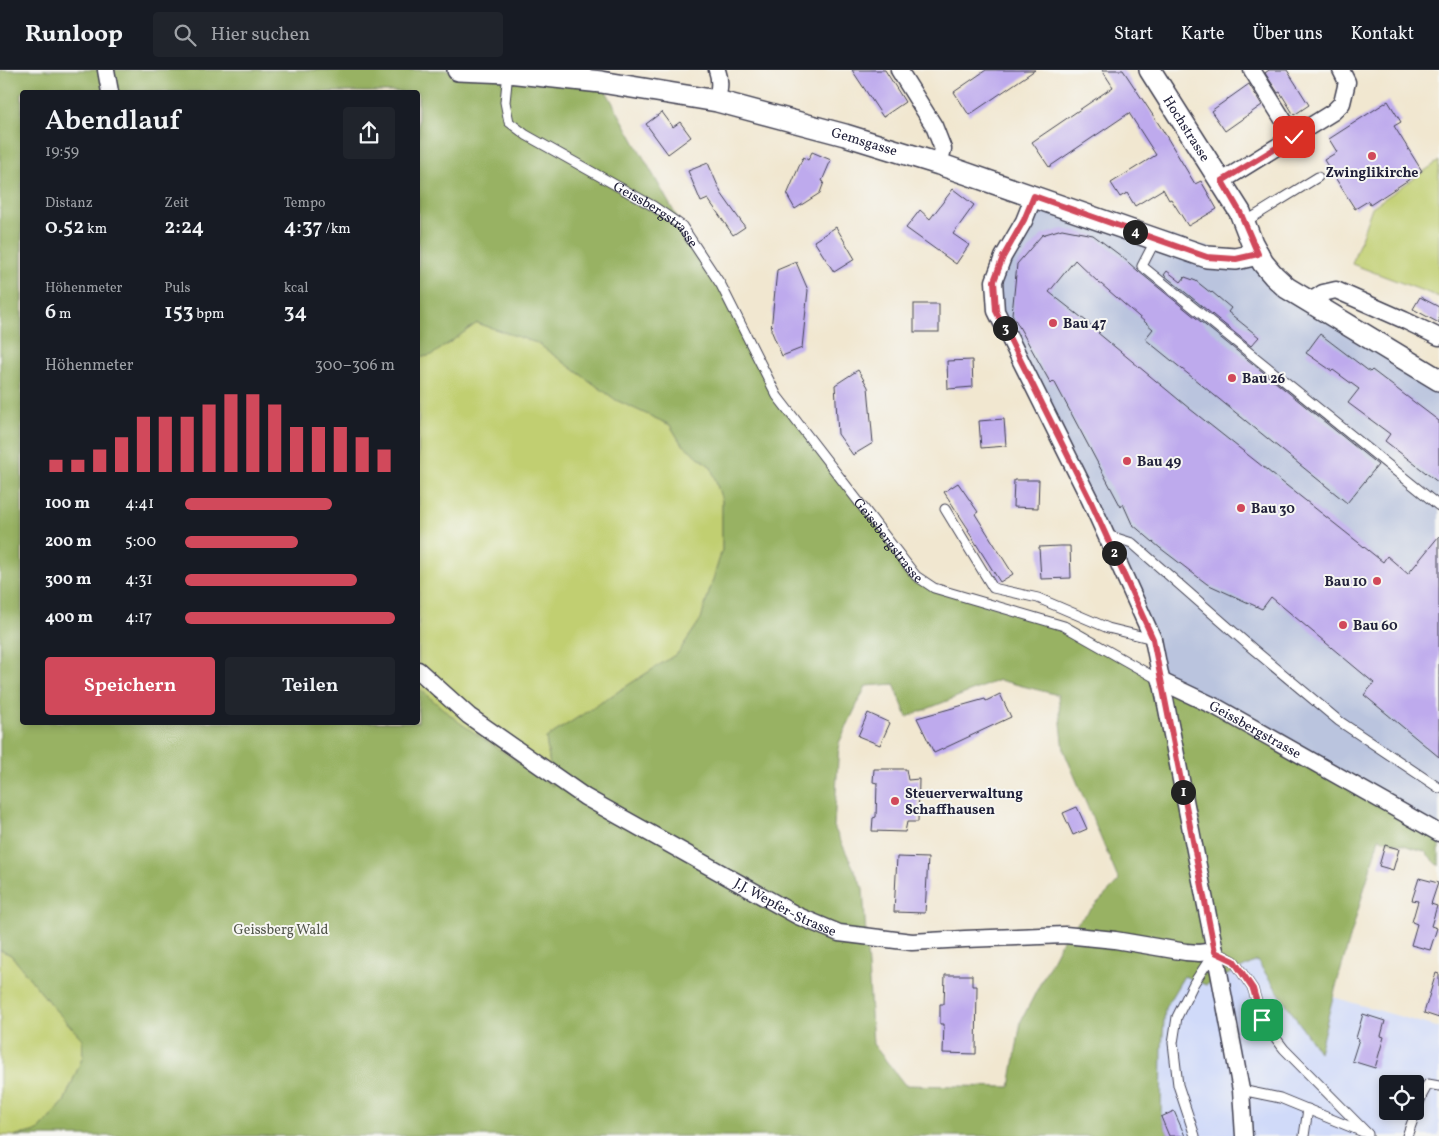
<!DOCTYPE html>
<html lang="de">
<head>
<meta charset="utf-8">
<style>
	:root { --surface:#171b24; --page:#20242c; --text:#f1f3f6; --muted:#9ea1a6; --line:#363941; --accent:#d1495b }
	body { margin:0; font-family:Vollkorn,serif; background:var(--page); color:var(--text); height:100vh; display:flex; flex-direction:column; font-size:19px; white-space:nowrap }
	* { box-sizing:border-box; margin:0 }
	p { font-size:16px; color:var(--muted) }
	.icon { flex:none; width:28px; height:28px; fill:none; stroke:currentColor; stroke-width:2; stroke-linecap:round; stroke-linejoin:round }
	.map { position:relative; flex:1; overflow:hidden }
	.details { position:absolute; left:20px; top:20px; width:400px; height:635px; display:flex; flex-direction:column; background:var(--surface); border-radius:5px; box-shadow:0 2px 8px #0003 }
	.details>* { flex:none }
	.fabs { position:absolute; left:1379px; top:1005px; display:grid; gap:10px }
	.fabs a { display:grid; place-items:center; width:45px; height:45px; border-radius:5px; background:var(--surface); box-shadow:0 2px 8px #0003; font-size:25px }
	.pin { position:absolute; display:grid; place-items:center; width:42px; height:42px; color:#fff; margin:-21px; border-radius:10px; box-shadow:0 2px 8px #0006 }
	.km { position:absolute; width:25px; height:25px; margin:-12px; border-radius:50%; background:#222; color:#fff; font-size:14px; line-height:25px; text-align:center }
	.round { display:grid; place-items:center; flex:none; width:52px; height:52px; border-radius:5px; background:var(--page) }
	.summary { display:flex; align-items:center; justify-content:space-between; height:85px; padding:0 25px }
	h1 { font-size:28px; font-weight:600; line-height:38px }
	.metrics { display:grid; grid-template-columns:repeat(3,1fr); gap:8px; height:85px; padding:5px 25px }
	.metrics div { display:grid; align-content:center }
	.metrics b { font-size:21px; font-weight:600 }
	.metrics small { font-size:14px; font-weight:400 }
	.metrics p { font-size:14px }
	.chart { height:140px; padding:10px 25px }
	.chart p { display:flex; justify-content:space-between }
	.chart svg { width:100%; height:90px; margin-top:5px; stroke:var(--accent); stroke-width:6 }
	.action { display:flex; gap:10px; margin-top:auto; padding:10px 25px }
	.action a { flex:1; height:58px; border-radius:5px; background:var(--accent); color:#fff; font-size:20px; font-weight:600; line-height:58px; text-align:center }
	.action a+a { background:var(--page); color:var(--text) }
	ul { padding:0 25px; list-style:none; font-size:16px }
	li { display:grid; grid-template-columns:80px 60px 1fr; align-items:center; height:38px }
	li i { height:12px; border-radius:6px; background:var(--accent) }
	header { display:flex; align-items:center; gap:30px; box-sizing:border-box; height:70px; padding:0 25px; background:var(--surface); border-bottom:1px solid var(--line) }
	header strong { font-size:24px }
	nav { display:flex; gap:28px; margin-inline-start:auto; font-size:18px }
	.search { width:350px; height:45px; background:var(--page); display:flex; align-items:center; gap:12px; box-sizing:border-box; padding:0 18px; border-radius:5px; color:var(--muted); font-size:19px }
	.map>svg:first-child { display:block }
</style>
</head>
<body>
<header>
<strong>Runloop</strong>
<div class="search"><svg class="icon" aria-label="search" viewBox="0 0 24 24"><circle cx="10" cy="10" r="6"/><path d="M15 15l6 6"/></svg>Hier suchen</div>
<nav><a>Start</a><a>Karte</a><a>Über uns</a><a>Kontakt</a></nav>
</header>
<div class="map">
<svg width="1439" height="1066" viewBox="0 0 1439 1066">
	<rect width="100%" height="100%" fill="#f6f6f2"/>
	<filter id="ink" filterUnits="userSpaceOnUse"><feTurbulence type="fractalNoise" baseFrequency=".02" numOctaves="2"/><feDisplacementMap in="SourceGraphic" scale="10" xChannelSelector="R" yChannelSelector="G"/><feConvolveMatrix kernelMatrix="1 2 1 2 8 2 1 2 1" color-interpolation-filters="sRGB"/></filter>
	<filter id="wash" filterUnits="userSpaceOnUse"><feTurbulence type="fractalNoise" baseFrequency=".0096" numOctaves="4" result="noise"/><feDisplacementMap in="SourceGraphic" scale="20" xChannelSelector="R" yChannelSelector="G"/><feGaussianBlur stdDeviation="1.12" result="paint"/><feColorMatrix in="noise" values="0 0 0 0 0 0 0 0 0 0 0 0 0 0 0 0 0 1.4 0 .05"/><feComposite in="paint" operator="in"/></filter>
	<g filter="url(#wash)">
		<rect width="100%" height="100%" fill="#f1e7d0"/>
		<!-- built -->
		<path fill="#d0daf9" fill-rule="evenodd" d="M 1257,890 L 1319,982 L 1333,927 L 1439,958 L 1439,1066 L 1169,1066 L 1161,1047 L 1162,978 L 1165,938 L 1184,905 L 1206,915 ZM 1388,1014 L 1415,1014 L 1415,1041 L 1388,1041 Z"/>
		<!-- industrial -->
		<polygon fill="#bac4de" points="1034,126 1263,193 1439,310 1439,763 1162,611 1153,569 996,241 1003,187"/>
		<!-- green -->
		<g fill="#c1cf71" stroke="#727856">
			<polygon points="1439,91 1439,227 1352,194 1372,137"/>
			<polygon points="477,253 537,273 616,330 670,355 681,373 711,397 722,430 722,480 701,549 678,583 546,668 553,717 460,653 418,618 418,288 432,285"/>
			<polygon points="0,880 11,885 52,936 82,968 83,986 64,1032 38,1061 15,1066 0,1065"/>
		</g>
		<!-- forest -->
		<path fill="#98b263" stroke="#5d6a4f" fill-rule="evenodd" d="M 0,0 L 458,0 L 601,12 L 682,156 L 721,215 L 777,326 L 916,506 L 934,518 L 1064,556 L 1439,763 L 1439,796 L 1424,781 L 1379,768 L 1333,927 L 1319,982 L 1257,891 L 1206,915 L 1184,906 L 1165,938 L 1162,978 L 1161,1047 L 1169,1066 L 15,1066 L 38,1061 L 64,1032 L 83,986 L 82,969 L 52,936 L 11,885 L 0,880 ZM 22,22 L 418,22 L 418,288 L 432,285 L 477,253 L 537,273 L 616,330 L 670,355 L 681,373 L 711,397 L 722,430 L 722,480 L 701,549 L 678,583 L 546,668 L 553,716 L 460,653 L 418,618 L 418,652 L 22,652 ZM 999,610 L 1058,625 L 1064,681 L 1119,811 L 1065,865 L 1021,951 L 1010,1017 L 905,1015 L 873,974 L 863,818 L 834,757 L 839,673 L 866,616 L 894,614 L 907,647 Z"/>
		<g id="blocks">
			<!-- building -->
			<g fill="#beaaed">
				<polygon points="852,0 885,0 905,32 883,47"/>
				<polygon points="986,0 1035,0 969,45 954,22"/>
				<polygon points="1102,0 1123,0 1162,59 1195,114 1201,111 1217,139 1188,156 1171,129 1169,130 1163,119 1135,136 1127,123 1120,127 1111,113 1156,85 1129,43 1049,97 1032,72 1113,17"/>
				<polygon points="1269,0 1287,0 1309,35 1294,45 1280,22 1278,23 1265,3"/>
				<polygon points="1249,14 1262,35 1225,61 1211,41"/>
				<polygon points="1388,31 1401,52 1394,56 1422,101 1370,135 1368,131 1355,139 1324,90 1337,82 1329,69"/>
				<polygon points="662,42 673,57 680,52 691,67 668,84 646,54"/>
				<polygon points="812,82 831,90 822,111 824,112 820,123 795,139 787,125 803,87 808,90"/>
				<polygon points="708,93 721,123 745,157 733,165 708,129 701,132 688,101"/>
				<polygon points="953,119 974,135 953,164 969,175 956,194 906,158 920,140 930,149"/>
				<polygon points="836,157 855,189 834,202 814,171"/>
				<polygon points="1062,159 1093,165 1121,186 1138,201 1378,395 1347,433 1145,269 1153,259 1101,214 1100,214 1075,190 1049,222 1100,262 1098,263 1190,339 1383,492 1387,486 1408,504 1439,466 1439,687 1364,625 1374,613 1271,527 1262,539 1207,514 1160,478 1132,454 1123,434 1121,437 1054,311 1051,314 1012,244 1017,194 1042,165"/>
				<polygon points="796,192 808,220 802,278 782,286 771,260 777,200"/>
				<polygon points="1167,201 1181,212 1185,207 1196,211 1211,223 1212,222 1231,238 1228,242 1259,267 1251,276 1164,205"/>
				<polygon points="1420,227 1439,237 1439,253 1413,239"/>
				<rect x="914" y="234" width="25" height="28"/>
				<polygon points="1320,264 1370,302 1372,300 1439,351 1439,413 1385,371 1390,364 1348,333 1359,319 1333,300 1332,301 1306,283"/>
				<polygon points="972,290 973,317 948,319 947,291"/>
				<polygon points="858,300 868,317 873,373 853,385 838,364 835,315"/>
				<polygon points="1004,349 1006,376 981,378 979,351"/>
				<polygon points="1014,410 1039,410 1038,438 1013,437"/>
				<polygon points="958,413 978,442 975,444 1013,504 1000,512 968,461 969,460 944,422"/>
				<polygon points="1060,476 1070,476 1071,508 1041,509 1039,477"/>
				<polygon points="1000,624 1011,647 934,683 917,648 985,629 986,631"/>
				<polygon points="868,643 890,653 880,675 858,666"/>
				<polygon points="874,699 906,699 908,710 919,709 918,752 907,752 905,762 872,761 873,748 876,747 877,713 873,712"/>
				<polygon points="1077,737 1087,759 1073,765 1063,743"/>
				<polygon points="1385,775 1399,779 1393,800 1379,796"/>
				<polygon points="897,787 928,788 925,843 894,842"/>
				<polygon points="1419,808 1438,813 1431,834 1437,836 1431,856 1437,858 1430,880 1411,875 1417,854 1412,852 1418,831 1412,830"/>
				<polygon points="1436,903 1439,904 1439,948 1424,943"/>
				<polygon points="945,905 972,905 972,916 977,916 976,984 943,983 944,954 940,954 940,934 944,934"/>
				<polygon points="1363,944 1385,951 1381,966 1384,967 1375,998 1352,991 1359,969 1356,968"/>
				<polygon points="1174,1041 1185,1066 1169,1066 1161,1047"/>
			</g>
		</g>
	</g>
	<g filter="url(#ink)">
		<use href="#blocks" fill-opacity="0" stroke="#414051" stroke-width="1"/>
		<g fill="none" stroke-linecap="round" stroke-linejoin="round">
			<defs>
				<g id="service">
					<path id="s1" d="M 508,2 L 505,32 L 509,52 L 526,65 L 653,136 L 682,156 L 721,215 L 777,326 L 916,506 L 934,518 L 1064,556 L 1161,611"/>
					<polyline points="1245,152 1318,107"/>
					<polyline points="1156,169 1142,196 1439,436"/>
					<polyline points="945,439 993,518 1038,528 1108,558 1153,569"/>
					<polyline points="1107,465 1132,473 1253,579 1339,651 1439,718"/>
					<polyline points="1241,1020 1280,1028 1363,1062"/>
					<polyline points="1195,1066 1178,1015 1173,973 1177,947 1194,913 1215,881 1234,891 1253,919 1262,950 1284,979 1368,1064 1368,1066"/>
					<polyline points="1304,1066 1308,1039"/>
					<polyline points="1407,1066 1422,1025 1428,1014 1439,1016"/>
				</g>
				<g id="minor">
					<polyline points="106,0 110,22"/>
					<path d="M 717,0 C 721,11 719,20 717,31"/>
					<polyline points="899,0 934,56 943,79 939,94"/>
					<polyline points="1252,0 1294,67"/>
					<polyline points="1222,111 1333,42 1342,33 1347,12 1341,0"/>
					<polyline points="1034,126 1024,151 1003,187 994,211 996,241 1090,430 1153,569 1215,881 1241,1020 1244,1066"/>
					<polyline points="1312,233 1317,227 1323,223 1336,220 1404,250 1439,267"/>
					<path id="s2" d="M 418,600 L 469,646 L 585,727 L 798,846 L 839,863 L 912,872 L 965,869 L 1065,865 L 1115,870 L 1186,882 L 1199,883 L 1215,881"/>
					<path id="s3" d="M 1161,611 L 1218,638 L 1439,763"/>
				</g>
				<g id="tertiary">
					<path id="s4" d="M 458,0 L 508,2 L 601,12 L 717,31 L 845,65 L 939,94 L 1207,187 L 1236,189 L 1258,184"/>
					<path id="s5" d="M 1150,0 L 1240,142 L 1252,173 L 1263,193 L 1274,206 L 1287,218 L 1439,310"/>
				</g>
			</defs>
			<!-- service casing -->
			<use href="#service" stroke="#414051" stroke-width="11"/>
			<!-- minor casing -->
			<use href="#minor" stroke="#414051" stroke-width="19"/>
			<!-- tertiary casing -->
			<use href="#tertiary" stroke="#414051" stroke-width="24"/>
			<!-- service -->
			<use href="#service" stroke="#fff" stroke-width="9"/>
			<!-- minor -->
			<use href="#minor" stroke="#fff" stroke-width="16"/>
			<!-- tertiary -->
			<use href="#tertiary" stroke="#fff" stroke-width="21"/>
		</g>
	</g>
	<g fill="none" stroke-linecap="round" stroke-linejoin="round" filter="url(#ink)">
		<defs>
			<polyline id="route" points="1262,950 1253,919 1234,891 1215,882 1153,569 1090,430 996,241 994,211 1003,187 1024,150 1034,126 1207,187 1236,189 1258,184 1240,142 1222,111 1294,67"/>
		</defs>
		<!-- route casing -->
		<use href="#route" stroke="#fff" stroke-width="10"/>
		<!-- route -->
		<use href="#route" stroke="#d1495b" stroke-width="6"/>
	</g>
	<!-- markers -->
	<g fill="#d1495b" stroke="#f6f6f2" stroke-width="2">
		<circle cx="1372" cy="86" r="5"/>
		<circle cx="1053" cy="253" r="5"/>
		<circle cx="1232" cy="308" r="5"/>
		<circle cx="1127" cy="391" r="5"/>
		<circle cx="1241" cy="438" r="5"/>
		<circle cx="1377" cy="511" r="5"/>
		<circle cx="1343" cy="555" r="5"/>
		<circle cx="895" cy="731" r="5"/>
	</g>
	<g text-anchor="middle" stroke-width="4" stroke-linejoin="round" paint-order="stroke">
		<!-- street labels -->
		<g font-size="14" fill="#22223b" stroke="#f6f6f2">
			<text dy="5" stroke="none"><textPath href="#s5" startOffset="69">Hochstrasse</textPath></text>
			<text dy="5" stroke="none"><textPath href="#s4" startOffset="414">Gemsgasse</textPath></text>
			<text dy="5" stroke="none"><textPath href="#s1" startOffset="225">Geissbergstrasse</textPath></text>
			<text dy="5" stroke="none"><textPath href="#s1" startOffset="630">Geissbergstrasse</textPath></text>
			<text dy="5" stroke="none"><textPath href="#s3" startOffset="106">Geissbergstrasse</textPath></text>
			<text dy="5" stroke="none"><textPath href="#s2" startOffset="439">J.J. Wepfer-Strasse</textPath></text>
		</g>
		<!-- poi labels -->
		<g font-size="14" font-weight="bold" fill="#22223b" stroke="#f6f6f2" text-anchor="start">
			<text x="1372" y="107" text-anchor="middle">Zwinglikirche</text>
			<text x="1063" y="258">Bau 47</text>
			<text x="1242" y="313">Bau 26</text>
			<text x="1137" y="396">Bau 49</text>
			<text x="1251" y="443">Bau 30</text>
			<text x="1367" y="516" text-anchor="end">Bau 10</text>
			<text x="1353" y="560">Bau 60</text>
			<text x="905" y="728">Steuerverwaltung<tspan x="905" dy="16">Schaffhausen</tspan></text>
		</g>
		<!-- park labels -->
		<g font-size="14" fill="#52564b" stroke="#f6f6f2">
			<text x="281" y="864">Geissberg Wald</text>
		</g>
	</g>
</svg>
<div class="fabs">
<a><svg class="icon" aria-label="locate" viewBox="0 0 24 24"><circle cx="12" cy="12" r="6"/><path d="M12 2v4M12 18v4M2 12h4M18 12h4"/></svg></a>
</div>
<div class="pin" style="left:1262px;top:950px;background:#1e9e55"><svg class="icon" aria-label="arrive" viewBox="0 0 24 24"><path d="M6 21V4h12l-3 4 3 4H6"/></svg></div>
<div class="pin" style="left:1294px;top:67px;background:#d93025"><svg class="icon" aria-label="check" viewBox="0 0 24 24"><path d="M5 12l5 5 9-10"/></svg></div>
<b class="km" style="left:1183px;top:722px">1</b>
<b class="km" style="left:1114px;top:483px">2</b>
<b class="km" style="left:1005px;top:258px">3</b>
<b class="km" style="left:1135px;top:162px">4</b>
<section class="details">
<div class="summary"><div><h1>Abendlauf</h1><p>19:59</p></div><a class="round"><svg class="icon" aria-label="share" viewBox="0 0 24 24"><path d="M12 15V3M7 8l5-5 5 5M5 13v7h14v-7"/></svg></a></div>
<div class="metrics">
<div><p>Distanz</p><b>0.52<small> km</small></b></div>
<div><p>Zeit</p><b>2:24</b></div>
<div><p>Tempo</p><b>4:37<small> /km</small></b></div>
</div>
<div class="metrics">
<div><p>Höhenmeter</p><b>6<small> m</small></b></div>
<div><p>Puls</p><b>153<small> bpm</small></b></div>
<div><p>kcal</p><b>34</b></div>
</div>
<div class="chart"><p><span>Höhenmeter</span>300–306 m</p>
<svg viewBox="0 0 160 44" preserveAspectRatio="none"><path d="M5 44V38M15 44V38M25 44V33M35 44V27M45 44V17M55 44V17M65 44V17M75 44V11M85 44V6M95 44V6M105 44V11M115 44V22M125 44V22M135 44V22M145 44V27M155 44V33"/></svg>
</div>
<ul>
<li><b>100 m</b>4:41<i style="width:70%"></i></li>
<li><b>200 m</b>5:00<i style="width:54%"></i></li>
<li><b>300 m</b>4:31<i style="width:82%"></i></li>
<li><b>400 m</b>4:17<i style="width:100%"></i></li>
</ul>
<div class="action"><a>Speichern</a><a>Teilen</a></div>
</section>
</div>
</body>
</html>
